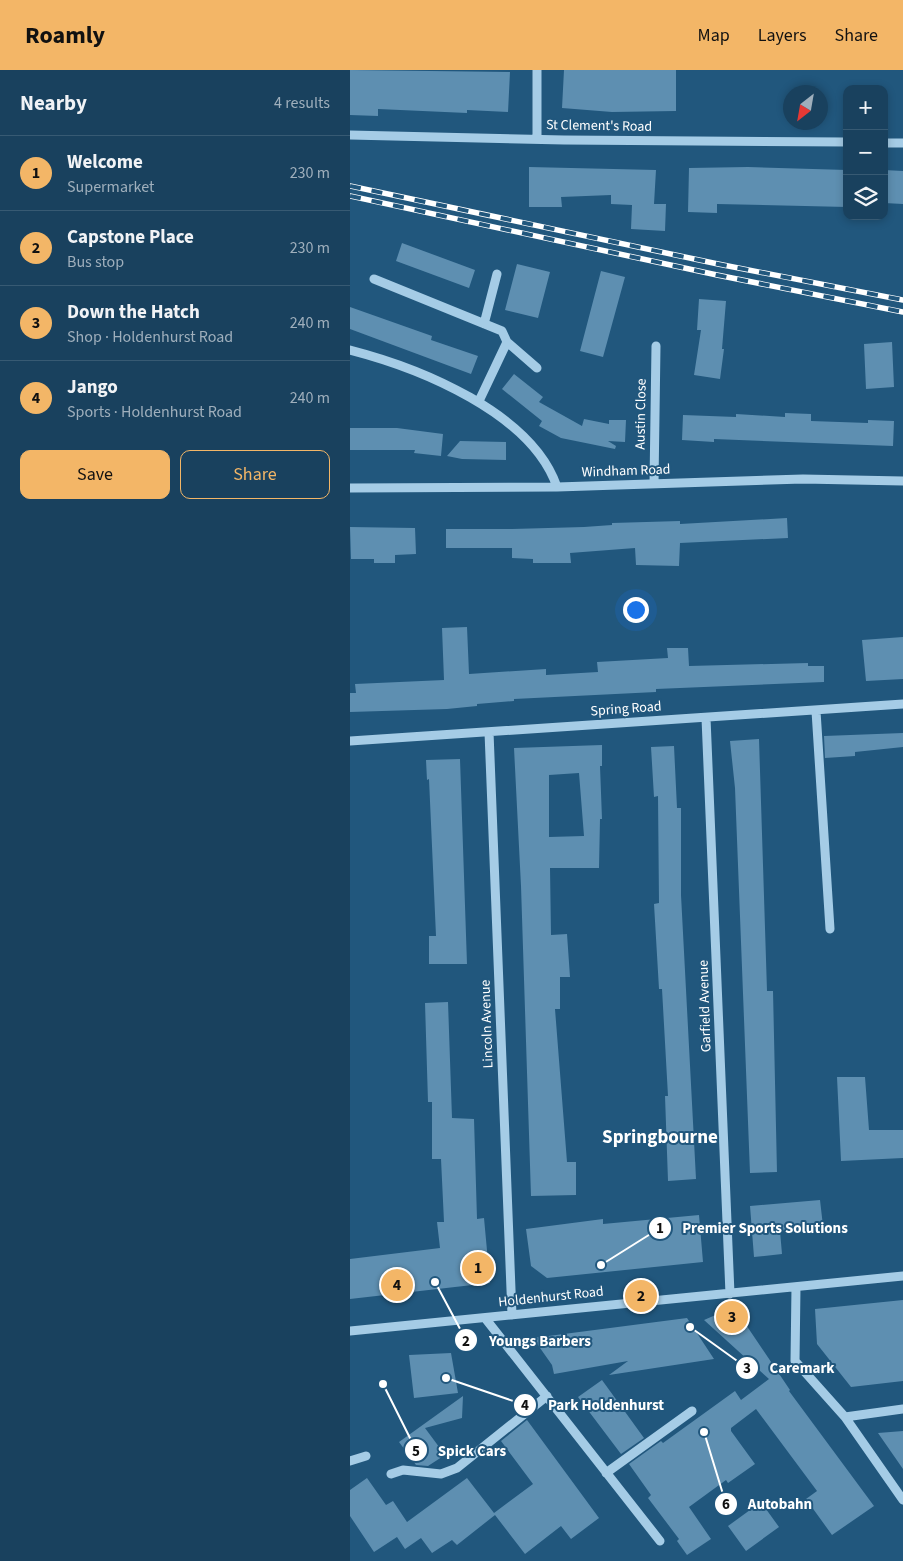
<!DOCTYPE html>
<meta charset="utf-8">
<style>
body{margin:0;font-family:"Source Sans 3",sans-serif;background:#264c67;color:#f1f3f6}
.controls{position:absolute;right:15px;top:15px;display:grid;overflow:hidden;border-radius:10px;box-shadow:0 2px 8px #0003}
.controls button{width:45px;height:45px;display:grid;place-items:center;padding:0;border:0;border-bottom:1px solid #375a73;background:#19415e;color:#f1f3f6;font:25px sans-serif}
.compass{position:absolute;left:433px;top:15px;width:45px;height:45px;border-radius:50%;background:#19415e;box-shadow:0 2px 8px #0003;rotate:211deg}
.you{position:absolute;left:285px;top:539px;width:18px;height:18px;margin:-12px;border:4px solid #fff;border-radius:50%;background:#1a73e8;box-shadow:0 0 0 8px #1a73e833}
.badge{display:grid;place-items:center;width:32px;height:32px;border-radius:50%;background:#f3b667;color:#111;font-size:16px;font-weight:700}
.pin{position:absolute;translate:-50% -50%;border:2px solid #fff;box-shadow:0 1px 5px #0006}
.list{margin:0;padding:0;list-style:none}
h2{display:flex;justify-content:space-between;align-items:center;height:65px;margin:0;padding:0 20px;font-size:21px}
h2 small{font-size:16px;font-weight:400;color:#9fafbc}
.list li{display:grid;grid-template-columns:32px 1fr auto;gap:15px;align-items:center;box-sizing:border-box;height:75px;padding:0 20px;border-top:1px solid #375a73}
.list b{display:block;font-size:19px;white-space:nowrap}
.list p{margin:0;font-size:16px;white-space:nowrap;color:#9fafbc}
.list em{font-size:16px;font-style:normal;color:#9fafbc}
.actions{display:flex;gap:10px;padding:15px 20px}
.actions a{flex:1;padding:11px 0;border:1px solid #f3b667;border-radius:10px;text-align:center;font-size:18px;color:#f3b667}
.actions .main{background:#f3b667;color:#111}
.icon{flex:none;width:28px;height:28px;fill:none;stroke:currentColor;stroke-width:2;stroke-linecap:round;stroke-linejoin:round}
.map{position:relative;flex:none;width:553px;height:1491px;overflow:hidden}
header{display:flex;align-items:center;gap:30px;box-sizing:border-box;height:70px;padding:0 25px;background:#f3b667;color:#111}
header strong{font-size:24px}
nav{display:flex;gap:28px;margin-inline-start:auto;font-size:18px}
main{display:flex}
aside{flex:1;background:#19415e}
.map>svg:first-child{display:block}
.building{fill:#5e8fb1;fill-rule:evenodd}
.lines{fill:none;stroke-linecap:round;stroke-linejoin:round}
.minor{stroke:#a5cce6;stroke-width:9}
.rail-casing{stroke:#fff;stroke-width:5.5}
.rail{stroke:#21577d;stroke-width:4;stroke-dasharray:11;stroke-linecap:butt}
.labels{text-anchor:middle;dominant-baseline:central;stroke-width:4;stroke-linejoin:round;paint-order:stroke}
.street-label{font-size:14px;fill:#fff;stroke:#21577d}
.district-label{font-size:19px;font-weight:bold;fill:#fff;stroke:#21577d}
.leader{fill:none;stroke:#fff;stroke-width:2}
.callout-dot{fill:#fff;stroke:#21577d;stroke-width:2}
.mark-label{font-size:15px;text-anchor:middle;font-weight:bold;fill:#111}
.callout-label{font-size:15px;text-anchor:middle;font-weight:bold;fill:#fff;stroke:#21577d;stroke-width:4;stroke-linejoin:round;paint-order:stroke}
</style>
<header>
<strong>Roamly</strong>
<nav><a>Map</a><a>Layers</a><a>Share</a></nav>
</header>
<main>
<aside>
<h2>Nearby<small>4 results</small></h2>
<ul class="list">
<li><span class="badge">1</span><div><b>Welcome</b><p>Supermarket</p></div><em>230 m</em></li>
<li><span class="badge">2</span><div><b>Capstone Place</b><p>Bus stop</p></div><em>230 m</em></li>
<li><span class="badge">3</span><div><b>Down the Hatch</b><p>Shop · Holdenhurst Road</p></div><em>240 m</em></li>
<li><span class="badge">4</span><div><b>Jango</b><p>Sports · Holdenhurst Road</p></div><em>240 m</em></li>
</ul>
<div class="actions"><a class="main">Save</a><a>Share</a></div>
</aside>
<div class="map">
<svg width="553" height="1491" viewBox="0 0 553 1491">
<rect width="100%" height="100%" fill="#21577d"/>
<!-- building -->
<path class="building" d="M0 0 160 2 158 42 117 40V43L28 39V46L0 45Z
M214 0H326V41L262 42 212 38Z
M179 97 306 100 304 134H316L315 161 281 159 282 135 261 134V125L211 127 212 137H179Z
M398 97 497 100V137L367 134V143L338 142 339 98Z
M534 100 553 101V134L534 133Z
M52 173 125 200 119 218 46 191Z
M167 194 200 202 188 248 155 240Z
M251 201 275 207 253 287 230 281Z
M349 229 376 231 372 279H374L370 309 344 305 351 260H347Z
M0 237 82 266 81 270 128 286 121 304 0 259Z
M542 272 544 317 516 319 514 274Z
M164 304 193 327 189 332 232 356 234 349 259 354V350H276L275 372 258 371 266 376 265 379 211 368 189 356 192 351 152 319Z
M435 343 461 344V351L518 353V350L544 351 543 376 364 369V372L332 370 333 345 386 347V344L435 347Z
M0 358H47L93 364 91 386 64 383 65 380H0Z
M110 371 156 372V390L112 389 97 386Z
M437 448 438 468 330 473 329 496 286 495 285 478 220 483 221 493H183V489L162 488V478H96V459H162L234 457 262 455V453L330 451V454Z
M0 457 65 458 66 484 45 485V493H24V489H1Z
M117 557 119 604 196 599V605L248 602 247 592 318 588 317 578H338L339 596 458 593V596H474V612L306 619V622L164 629V631L127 634V636L97 639 0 642V623H6L5 614 94 610 92 558Z
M553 567V609L516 611 512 570Z
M553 663V677L505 682V686L475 688 474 666Z
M409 669 417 921H423L427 1102 400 1103 385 718 380 671Z
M252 675V696H250L252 749H250L249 798H200L201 865 217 864 220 907H210V939H205L217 1092H226V1125L181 1126 171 816 164 678ZM229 703 234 766 199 767V705Z
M324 676 327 738H331V825L346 1109 318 1111 315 1026H318L312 919H309L304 834 309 833 308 726 304 727 301 677Z
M110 689 117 894H79V866H86L79 709 77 710 76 690Z
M98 932 102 1048 124 1049 127 1149 134 1148 140 1213 0 1229V1189L90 1178 87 1152H94L91 1089H82V1032H78L75 933Z
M487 1007H515L519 1060H553V1088L491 1091Z
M470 1130 473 1156 430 1161 432 1184 404 1187 400 1136Z
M349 1145 353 1192 197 1208 181 1196 176 1159 253 1149V1154Z
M553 1230V1311L501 1317 467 1274 465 1239Z
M384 1237 440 1320 439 1321 524 1436 482 1465 456 1429 467 1421 406 1339 381 1358V1361L405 1394 378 1413 376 1410 339 1437 361 1469 337 1485 327 1471 329 1469 298 1428 301 1425 279 1394 311 1371 313 1373 385 1321 391 1330 419 1309 354 1250Z
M337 1248 364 1289 259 1305 278 1291 204 1304 202 1295 183 1268Z
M101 1283 108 1323 64 1328 59 1285Z
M252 1310 294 1368 271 1384 228 1327Z
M113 1326 112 1348 75 1358 95 1385 78 1396 66 1395 49 1372Z
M177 1350 249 1448 221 1469 211 1456 175 1484 145 1445 107 1475 102 1470 82 1483 71 1468 55 1479 47 1467 24 1482 0 1446V1420L17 1408 36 1435 43 1431 57 1452 117 1408 144 1443 183 1414 151 1371Z
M553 1361V1399L528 1363Z
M411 1432 429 1457 396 1481 378 1456Z"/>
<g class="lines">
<!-- minor -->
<path class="minor" d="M0 65 214 70 497 72
M187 69V0
M534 73H553
M24 209 152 261 157 272 129 331
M134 254 147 204
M157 272 187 298
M0 280C70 298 182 343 207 417
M304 413 306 276
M0 418 207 417 453 409 553 411
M466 641 480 859
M356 648 380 1224
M139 662 162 1245
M0 671 553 634
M446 1217 445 1291 495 1347 553 1430
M135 1248 310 1471
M0 1261 553 1206
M495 1347 553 1339
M0 1391 16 1386
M256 1403 342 1341
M41 1404 53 1400 91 1404 107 1398 197 1326"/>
<!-- rail casing -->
<g class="rail-casing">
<path id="rail" d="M0 116 368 194 553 230
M0 126 367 205 553 242"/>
</g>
<!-- rail -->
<use href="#rail" class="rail"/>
</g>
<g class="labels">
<!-- street labels -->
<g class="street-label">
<text transform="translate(249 56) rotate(1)">St Clement's Road</text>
<text transform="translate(291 344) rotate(-89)">Austin Close</text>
<text transform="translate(276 401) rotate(-2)">Windham Road</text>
<text transform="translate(276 639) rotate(-4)">Spring Road</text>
<text transform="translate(355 936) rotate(-92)">Garfield Avenue</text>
<text transform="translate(137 954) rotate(-92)">Lincoln Avenue</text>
<text transform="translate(201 1227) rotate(-6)">Holdenhurst Road</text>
</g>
<!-- district labels -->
<g class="district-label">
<text x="310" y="1067">Springbourne</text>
</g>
</g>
<!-- callouts -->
<path class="leader" d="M251 1195L310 1158M85 1212L116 1270M340 1257L397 1298M96 1308L175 1335M33 1314L66 1380M354 1362L376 1434"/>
<g class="callout-dot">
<circle cx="251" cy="1195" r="5"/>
<circle cx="85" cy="1212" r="5"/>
<circle cx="340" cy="1257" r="5"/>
<circle cx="96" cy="1308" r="5"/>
<circle cx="33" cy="1314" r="5"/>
<circle cx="354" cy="1362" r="5"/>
<circle cx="310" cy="1158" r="12"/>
<circle cx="116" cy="1270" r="12"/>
<circle cx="397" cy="1298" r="12"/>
<circle cx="175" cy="1335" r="12"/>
<circle cx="66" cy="1380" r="12"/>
<circle cx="376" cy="1434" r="12"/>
</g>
<g class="mark-label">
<text x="310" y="1163">1</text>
<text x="116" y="1276">2</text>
<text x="397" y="1303">3</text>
<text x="175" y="1340">4</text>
<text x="66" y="1386">5</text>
<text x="376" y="1439">6</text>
</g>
<g class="callout-label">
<text x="415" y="1163">Premier Sports Solutions</text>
<text x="190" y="1276">Youngs Barbers</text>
<text x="452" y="1303">Caremark</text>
<text x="256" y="1340">Park Holdenhurst</text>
<text x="122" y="1386">Spick Cars</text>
<text x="430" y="1439">Autobahn</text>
</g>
</svg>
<div class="controls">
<button>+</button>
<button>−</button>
<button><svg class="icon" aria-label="layers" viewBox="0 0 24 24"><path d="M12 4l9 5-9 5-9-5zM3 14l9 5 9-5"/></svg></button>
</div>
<svg class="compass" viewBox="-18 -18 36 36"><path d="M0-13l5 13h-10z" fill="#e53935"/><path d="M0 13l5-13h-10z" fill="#9fafbc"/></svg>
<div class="you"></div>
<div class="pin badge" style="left:128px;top:1198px">1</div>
<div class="pin badge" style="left:291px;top:1226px">2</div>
<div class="pin badge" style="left:382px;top:1247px">3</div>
<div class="pin badge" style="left:47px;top:1215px">4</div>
</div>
</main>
